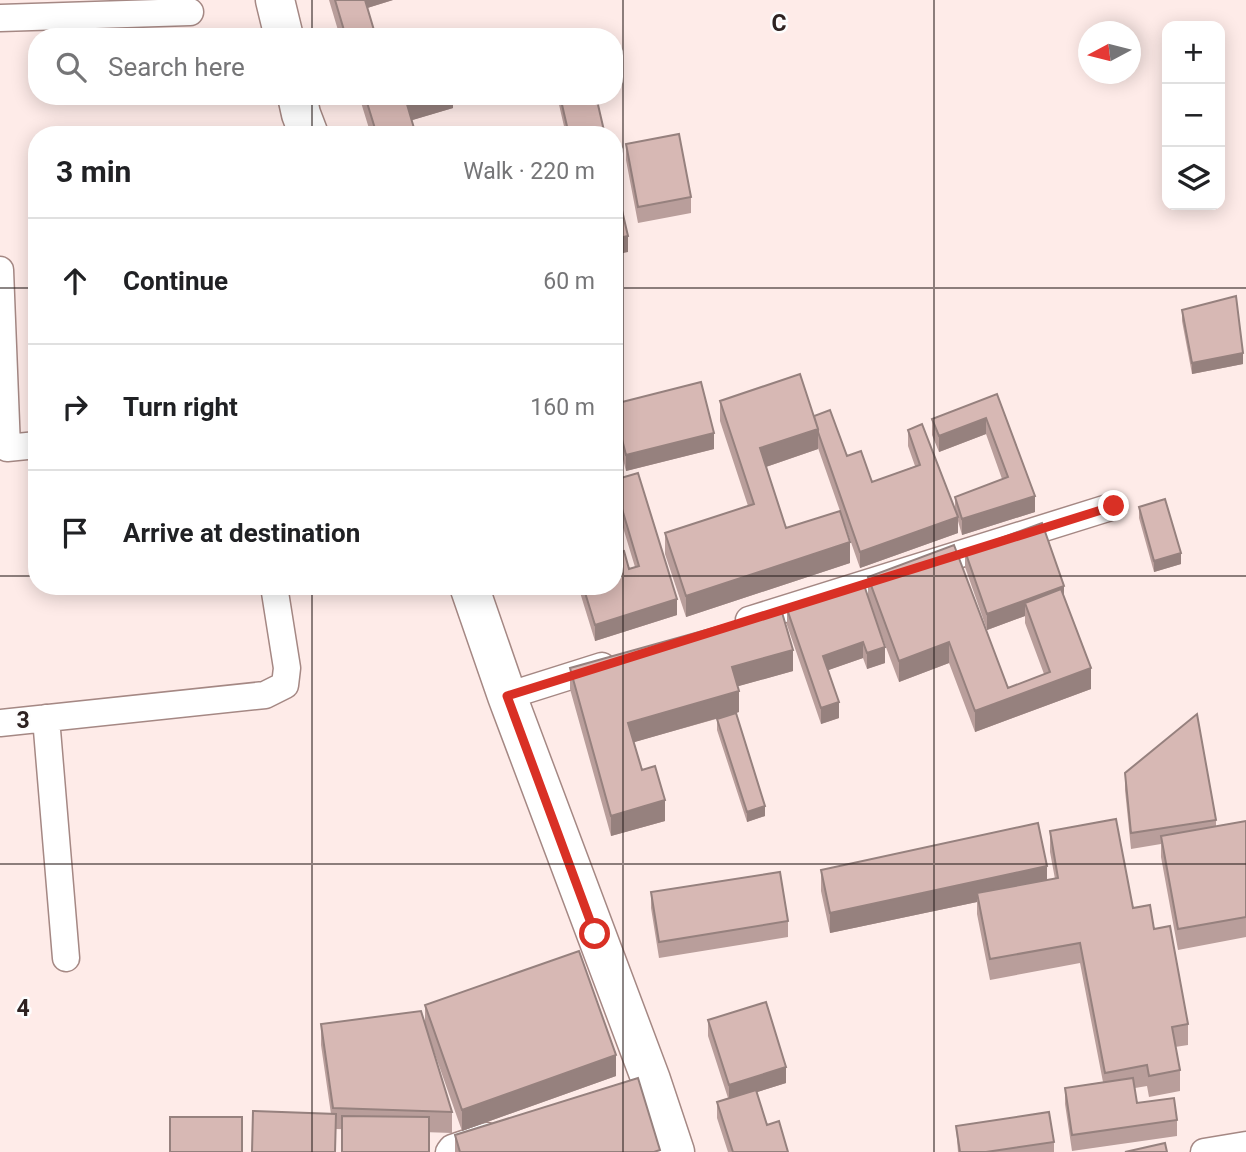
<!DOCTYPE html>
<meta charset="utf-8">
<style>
body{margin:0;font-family:Roboto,sans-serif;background:#f2f2f2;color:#202124}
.controls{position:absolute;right:21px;top:21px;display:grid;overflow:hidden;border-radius:14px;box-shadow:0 4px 18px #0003}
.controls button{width:63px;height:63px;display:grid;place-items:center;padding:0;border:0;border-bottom:2px solid #e0e0e0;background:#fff;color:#202124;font:35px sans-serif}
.compass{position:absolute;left:1078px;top:21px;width:63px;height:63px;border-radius:50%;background:#fff;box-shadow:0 4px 18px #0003;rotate:263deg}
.stop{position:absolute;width:21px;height:21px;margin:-16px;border:5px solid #d93025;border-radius:50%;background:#fff}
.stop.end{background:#d93025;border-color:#fff;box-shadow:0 2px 7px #0008}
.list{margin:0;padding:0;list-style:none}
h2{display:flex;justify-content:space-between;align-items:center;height:91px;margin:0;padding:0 28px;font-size:30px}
h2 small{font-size:23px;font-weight:400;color:#757577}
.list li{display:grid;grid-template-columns:46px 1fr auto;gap:21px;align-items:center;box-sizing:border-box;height:126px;padding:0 28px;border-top:2px solid #e0e0e0}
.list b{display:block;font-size:26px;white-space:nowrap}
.list em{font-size:23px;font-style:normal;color:#757577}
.icon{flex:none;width:38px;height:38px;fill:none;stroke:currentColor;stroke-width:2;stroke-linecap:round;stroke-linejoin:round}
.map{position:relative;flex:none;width:1246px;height:1152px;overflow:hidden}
.search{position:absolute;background:#fff;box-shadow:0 4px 18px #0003;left:28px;top:28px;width:595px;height:77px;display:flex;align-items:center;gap:18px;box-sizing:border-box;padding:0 24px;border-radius:28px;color:#757577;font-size:26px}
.panel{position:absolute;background:#fff;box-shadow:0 4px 18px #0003;left:28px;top:126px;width:595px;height:469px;border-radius:28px}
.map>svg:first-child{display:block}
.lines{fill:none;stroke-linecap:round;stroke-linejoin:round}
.street-casing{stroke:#a58884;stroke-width:29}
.secondary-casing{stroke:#a58884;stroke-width:41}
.street{stroke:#fff;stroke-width:26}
.secondary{stroke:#fff;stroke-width:38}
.wall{fill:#b99e9b}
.shaded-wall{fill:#96817e}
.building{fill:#d7b8b4;stroke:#96817e;stroke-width:2}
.route{stroke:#d93025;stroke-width:9}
.grid{fill:none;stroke:#2e2221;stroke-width:2;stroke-opacity:0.55}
.grid-label{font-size:23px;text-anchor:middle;font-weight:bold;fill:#2e2221;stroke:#fdfdfd;stroke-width:5;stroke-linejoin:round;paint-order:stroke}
</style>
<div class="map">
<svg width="1246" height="1152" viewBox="0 0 1246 1152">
<rect width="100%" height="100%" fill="#feebe8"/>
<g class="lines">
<!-- street casing -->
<g class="street-casing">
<path id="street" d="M0 18 190 12
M0 270 7 448 37 445
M749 620 1114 506
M507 696 602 666
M46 718 66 958
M0 723 265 695 285 685 287 668 274 586
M449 1152 452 1148 487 1136
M1204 1152 1246 1145"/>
</g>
<!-- secondary casing -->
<g class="secondary-casing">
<path id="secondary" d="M275 0 284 37
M297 96 301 114 309 135
M469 586 507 696 651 1080 675 1152"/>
</g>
<!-- street -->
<use href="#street" class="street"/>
<!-- secondary -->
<use href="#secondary" class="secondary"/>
</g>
<!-- wall -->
<path class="wall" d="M329 0H393L367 8 376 37H340Z
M359 96H453V108L412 120 416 135H371Z
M557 96H596L605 135H566Z
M626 144 691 197V213L638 223 626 160Z
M1182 310 1243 364 1192 374 1182 321Z
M997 394 1035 512 962 535 958 521V533L860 568 818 448V449L766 467 786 528 850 563 686 617 665 554V533L748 506 720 421V401L814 416 847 456 872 482 915 466 908 446V430L955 509V497L1002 479 986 434 939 452 932 435V419Z
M614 404 714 449 626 471 614 424Z
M614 480 677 615 595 641 578 586H614L629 569 635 567 614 498Z
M1139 507 1181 564 1154 572 1139 518Z
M965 551 1064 598 1091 689 975 732 949 663 899 682 869 602 885 663 867 669 863 658 828 670 839 718 821 724 787 625V609L868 598V577L1008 688 1044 674 1025 623V616L987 630 965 567Z
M570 668 793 671 738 686 739 712 736 713 765 816 747 822 717 730V719L734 714 634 742 642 770 665 821 611 836 570 689Z
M1125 773 1216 820V826L1246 821V937L1178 950 1161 857V844L1131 849 1125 790Z
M1050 831 1133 908 1154 929 1188 1024V1045L1175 1047 1180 1070V1091L1149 1097 1147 1086 1135 1088 1137 1103 1177 1120V1136L1072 1151 1065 1104V1088L1103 1082 1080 963 990 980 977 914V902L830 933 821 891V870L1047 880 1055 879 1050 852Z
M651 892 788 921V937L659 958 651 908Z
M425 1005 616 1076 462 1131 425 1026Z
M708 1020 786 1083 757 1092 767 1125 788 1152H728L717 1118V1102L728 1098 708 1036Z
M321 1024 452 1112V1133L336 1129 331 1114 321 1045Z
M956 1126 1054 1142V1152H958Z
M455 1135 660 1152H455Z"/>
<!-- shaded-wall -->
<path class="shaded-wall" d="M361 0H393L361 10Z
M422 96H453V108L406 122V101Z
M628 236V252L614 255V239Z
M1243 353V364L1192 374V363Z
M986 418V434L939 452V436Z
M818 429V449L760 469V448Z
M714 433V449L626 471V455Z
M1035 496V512L962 535V519Z
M958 517V533L860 568V552Z
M850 542V563L686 617V596Z
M1181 553V564L1154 572V561Z
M1064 586V602L1025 603V616L987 630V614Z
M677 599V615L595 641V625Z
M863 642V658L823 672V656Z
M949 642V663L899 682V661Z
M885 647V663L867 669V653Z
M793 650V671L732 688V667Z
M1091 668V689L975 732V711Z
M739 691V712L628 744V723Z
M839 702V718L821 724V708Z
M665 800V821L611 836V816Z
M765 806V816L747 822V812Z
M1047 866V887L977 893V902L830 933V913Z
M616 1055V1076L462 1131V1110Z
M786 1067V1083L729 1101V1085Z"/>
<!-- building -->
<path class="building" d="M335 0H365L376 37H346Z
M365 96H422L406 101 416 135H377Z
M560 96H596L605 135H569Z
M679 134 691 197 638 207 626 144Z
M614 176 628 236 614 239Z
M1236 296 1243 353 1192 363 1182 310Z
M800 374 818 429 760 448 786 528 840 511 850 542 686 596 665 533 754 504 720 401Z
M701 382 714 433 626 455 614 408V404Z
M997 394 1035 496 962 519 955 497 1008 477 986 418 939 436 932 419Z
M830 410 847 456 861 451 872 482 920 465 908 430 922 424 958 517 860 552 818 432V429L814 416Z
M638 473 677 599 595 625 583 586H614V554L624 551 629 569 639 566 614 482V480Z
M1165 499 1181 553 1154 561 1139 507Z
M1042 523 1064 586 987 614 965 551Z
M954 545 1008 688 1050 672 1025 603 1061 589 1091 668 975 711 949 642 899 661 868 577Z
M863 582 885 647 867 653 863 642 823 656 839 702 821 708 787 609Z
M781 609 793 650 732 667 739 691 628 723 642 770 655 766 665 800 611 816 570 668Z
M736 713 765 806 747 812 717 719Z
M1197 714 1216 820 1131 833 1125 773Z
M1116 819 1133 908 1150 905 1154 929 1170 926 1188 1024 1172 1027 1180 1070 1149 1076 1147 1065 1105 1073 1080 943 990 959 977 893 1058 878 1050 831Z
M1246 821V917L1178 929 1161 836Z
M1038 823 1047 866 830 913 821 870Z
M780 872 788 921 659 942 651 892Z
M579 951 616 1055 462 1110 425 1005Z
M766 1002 786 1067 729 1085 708 1020Z
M421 1011 452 1112 333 1108 321 1024Z
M638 1078 660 1150 654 1152H460L455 1135Z
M1133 1078 1137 1103 1174 1098 1177 1120 1072 1135 1065 1088Z
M756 1090 767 1125 779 1121 788 1152H733L717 1102Z
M253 1111 336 1114 335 1152H252Z
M1049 1112 1054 1142 986 1152H960L956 1126Z
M342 1116 429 1117V1152H342Z
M170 1117H242V1152H170Z
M1165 1143 1167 1152H1125Z"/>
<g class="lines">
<!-- route -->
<path class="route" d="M595 934 507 696 1114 506"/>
</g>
<!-- grid -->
<path class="grid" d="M312 0V37M623 0V1152M934 0V1152M312 96V135M0 288H37M614 288H1246M0 576H37M614 576H1246M312 586V1152M0 864H1246"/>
<g class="grid-label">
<text x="779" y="31">C</text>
<text x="23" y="728">3</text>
<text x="23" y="1016">4</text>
</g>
</svg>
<div class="controls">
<button>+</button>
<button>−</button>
<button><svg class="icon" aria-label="layers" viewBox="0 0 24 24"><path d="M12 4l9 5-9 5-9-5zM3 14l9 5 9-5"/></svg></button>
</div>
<svg class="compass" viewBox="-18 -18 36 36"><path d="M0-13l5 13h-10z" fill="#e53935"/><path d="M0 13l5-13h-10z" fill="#757577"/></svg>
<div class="stop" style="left:595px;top:934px"></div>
<div class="stop end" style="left:1114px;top:506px"></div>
<div class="search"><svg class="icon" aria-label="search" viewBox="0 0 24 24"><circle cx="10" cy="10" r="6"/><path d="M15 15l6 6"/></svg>Search here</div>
<section class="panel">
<h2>3 min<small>Walk · 220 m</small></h2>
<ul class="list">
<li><svg class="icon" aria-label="ahead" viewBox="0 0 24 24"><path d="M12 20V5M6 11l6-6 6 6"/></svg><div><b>Continue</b></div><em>60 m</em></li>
<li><svg class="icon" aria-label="right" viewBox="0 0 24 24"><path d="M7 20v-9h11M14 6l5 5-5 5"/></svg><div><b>Turn right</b></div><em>160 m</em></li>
<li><svg class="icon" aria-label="arrive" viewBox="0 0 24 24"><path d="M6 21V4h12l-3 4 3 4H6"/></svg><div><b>Arrive at destination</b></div></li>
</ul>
</section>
</div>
